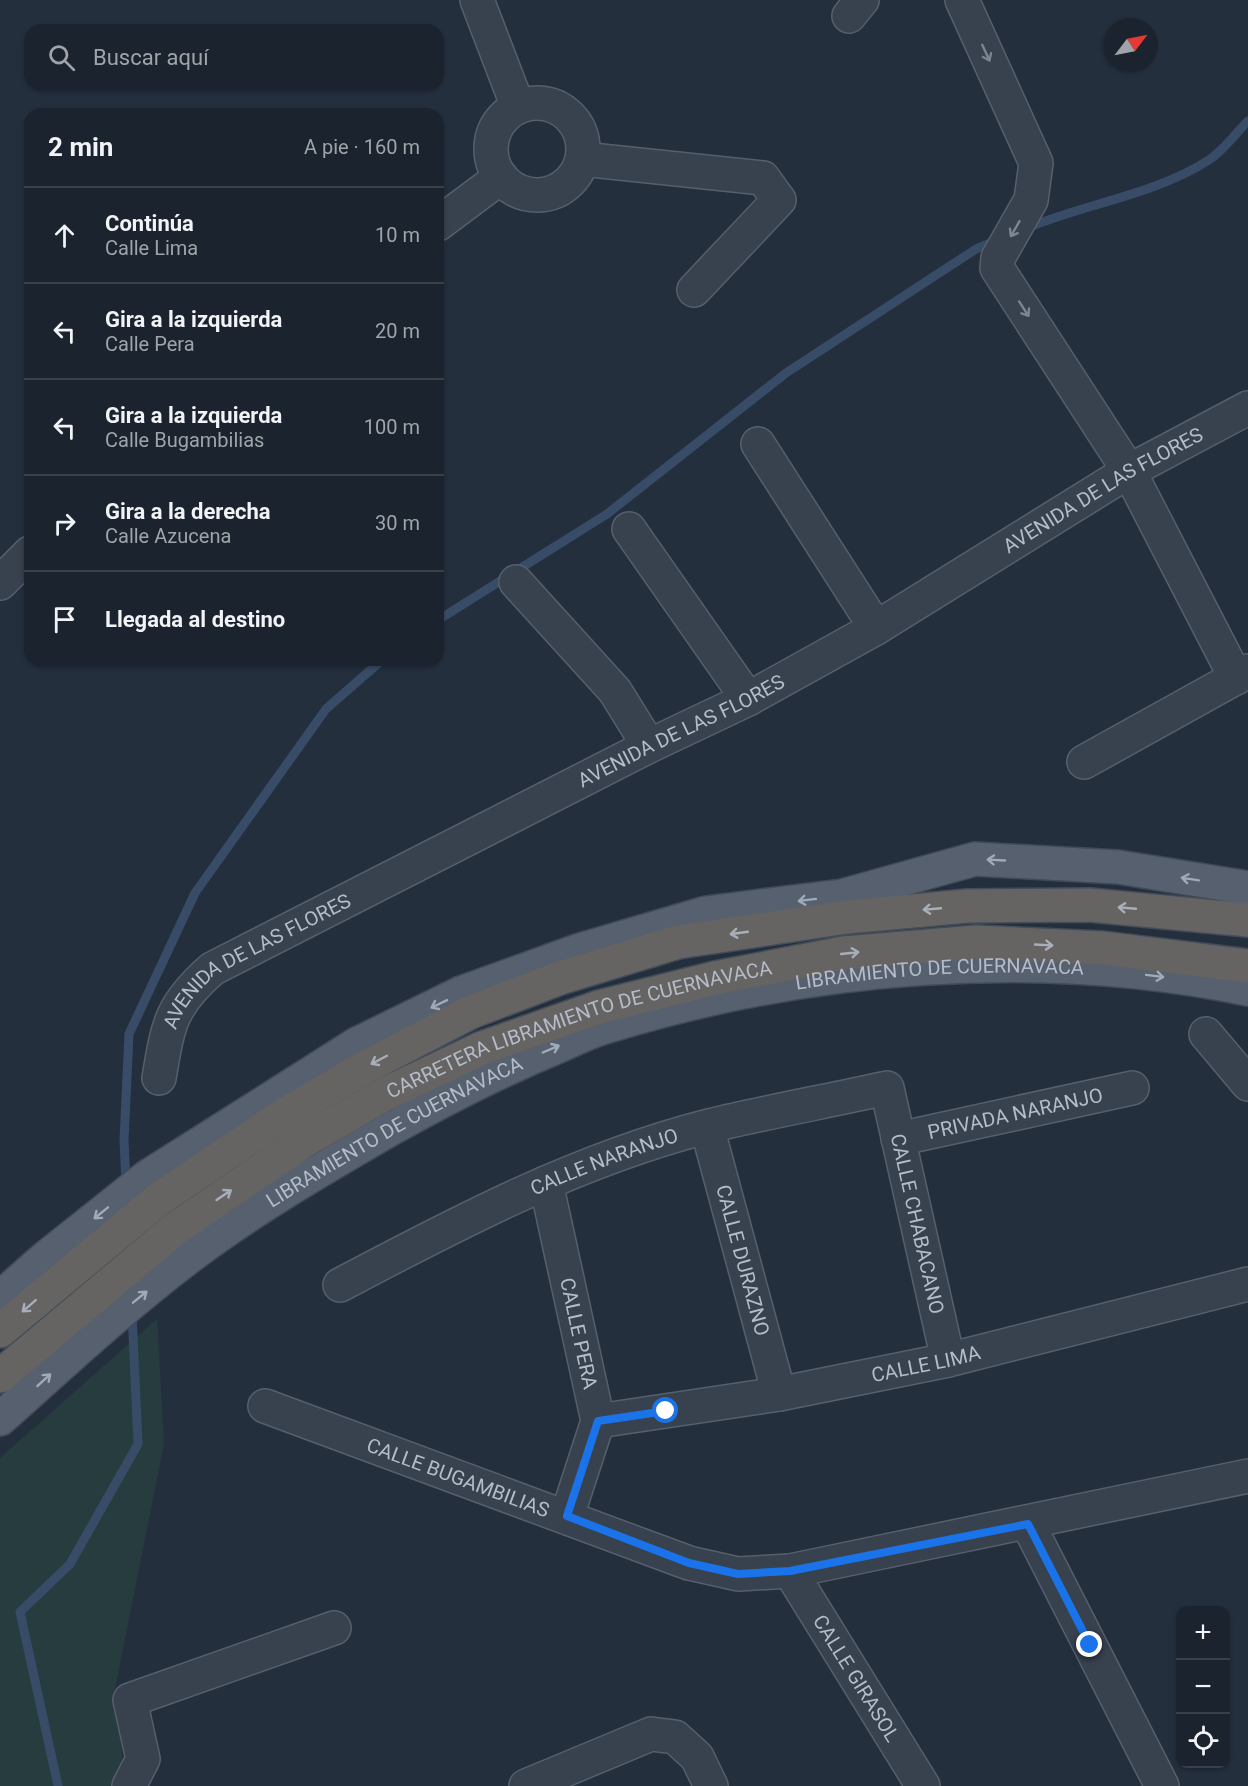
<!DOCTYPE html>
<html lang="es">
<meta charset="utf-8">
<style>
body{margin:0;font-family:Roboto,sans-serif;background:#242b36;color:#f1f3f6}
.controls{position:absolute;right:18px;bottom:18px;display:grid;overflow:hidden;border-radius:12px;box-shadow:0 2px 4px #0004}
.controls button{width:54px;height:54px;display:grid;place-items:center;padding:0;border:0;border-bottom:2px solid #39404a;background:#1b232e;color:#f1f3f6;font:30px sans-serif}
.compass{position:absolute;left:1104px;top:18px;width:54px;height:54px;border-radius:50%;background:#1b232e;box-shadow:0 2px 4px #0004;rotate:58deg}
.stop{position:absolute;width:18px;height:18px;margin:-14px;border:4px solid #1a73e8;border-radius:50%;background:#fff}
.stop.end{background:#1a73e8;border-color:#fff;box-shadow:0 2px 6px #0008}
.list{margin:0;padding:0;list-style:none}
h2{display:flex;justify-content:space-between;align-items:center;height:78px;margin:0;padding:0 24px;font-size:26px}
h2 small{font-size:20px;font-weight:400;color:#a0a4aa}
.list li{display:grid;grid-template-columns:39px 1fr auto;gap:18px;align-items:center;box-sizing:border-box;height:96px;padding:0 24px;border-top:2px solid #39404a}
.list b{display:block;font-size:22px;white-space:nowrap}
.list p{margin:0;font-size:20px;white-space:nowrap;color:#a0a4aa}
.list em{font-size:20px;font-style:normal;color:#a0a4aa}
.icon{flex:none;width:33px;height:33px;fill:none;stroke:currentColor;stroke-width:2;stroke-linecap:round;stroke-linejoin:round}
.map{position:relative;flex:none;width:1248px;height:1786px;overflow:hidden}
.search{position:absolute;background:#1b232e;box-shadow:0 2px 4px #0004;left:24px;top:24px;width:420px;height:66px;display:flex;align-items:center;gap:15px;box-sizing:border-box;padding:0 21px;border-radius:18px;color:#a0a4aa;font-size:22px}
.panel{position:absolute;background:#1b232e;box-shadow:0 2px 4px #0004;left:24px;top:108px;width:420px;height:558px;border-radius:18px}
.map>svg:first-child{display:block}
.green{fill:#263c3f}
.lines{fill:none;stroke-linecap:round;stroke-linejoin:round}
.stream{stroke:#394c67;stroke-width:9}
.minor-casing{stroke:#565f6c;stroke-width:36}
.primary-casing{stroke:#414a57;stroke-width:36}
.trunk-casing{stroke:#434c59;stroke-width:36}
.minor{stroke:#38414e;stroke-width:33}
.primary{stroke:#56606e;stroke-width:33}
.trunk{stroke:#656462;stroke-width:33}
.oneway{stroke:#7c8592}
.oneway2{stroke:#a1aab7}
.oneway3{stroke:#a8afba}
.route{stroke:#1a73e8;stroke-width:8}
.labels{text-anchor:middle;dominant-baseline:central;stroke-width:5;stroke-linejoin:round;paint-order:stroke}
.street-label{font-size:20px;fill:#b4bcc9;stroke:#1d2633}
</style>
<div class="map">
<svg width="1248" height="1786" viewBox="0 0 1248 1786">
<rect width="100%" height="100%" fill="#242f3e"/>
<!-- green -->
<path class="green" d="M157 1319 164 1444 115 1689 123 1762 113 1786H0V1458Z"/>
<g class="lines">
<!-- stream -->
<path class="stream" d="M1027 228C1087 203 1154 195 1209 160 1223 151 1236 133 1248 121
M438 620 607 514 786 373 976 249 998 240
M126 1184 124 1140 129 1034 195 893 326 709 382 660
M58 1786 20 1612 70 1564 138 1444 132 1312"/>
<!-- minor casing -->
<g class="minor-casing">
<g id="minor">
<path d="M477 0 518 107"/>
<path d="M962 0 1036 163 1031 200 998 258 997 268 1129 471 1236 678"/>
<path d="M849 16 862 0"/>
<circle cx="537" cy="149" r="46"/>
<path d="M582 159 763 178 779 200 694 290"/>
<path d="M438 224 501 177"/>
<path d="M758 444 876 628"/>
<path d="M629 529 748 699"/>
<path d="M516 582 615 691 649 746"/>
<path d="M0 583 30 553"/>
<path d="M1084 762 1248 671"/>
<path d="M1206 1034 1248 1084"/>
<path id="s1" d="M159 1078C168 1025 170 1006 212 969L649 746 748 699 876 628 1129 471 1248 408"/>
<path id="s2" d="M707 1127 779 1394"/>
<path id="s3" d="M898 1139 1132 1088"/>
<path id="s4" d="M546 1183 598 1421 567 1516"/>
<path id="s5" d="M340 1285C457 1223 579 1159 709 1126 767 1112 828 1101 887 1088L948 1360"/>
<path id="s6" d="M265 1406 689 1563 738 1574 790 1571 1248 1476"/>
<path id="s7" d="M598 1421 779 1394 948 1360 1248 1284"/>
<path d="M1028 1524 1162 1786"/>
<path id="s8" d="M790 1571 923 1786"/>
<path d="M129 1786 143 1759 130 1700 334 1628"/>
<path d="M526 1786 651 1734 675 1737 697 1757 711 1786"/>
</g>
</g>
<!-- primary casing -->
<g class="primary-casing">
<g id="primary">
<path d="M0 1298 44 1259 147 1177 357 1044 461 993 580 950 706 913 842 896 975 859 1118 867 1248 888"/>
<path id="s9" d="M0 1419C62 1364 123 1307 189 1257 251 1210 320 1170 387 1131 442 1100 496 1072 554 1048 571 1041 588 1032 605 1027 810 964 1037 946 1248 989"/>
</g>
</g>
<!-- trunk casing -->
<g class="trunk-casing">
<g id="trunk">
<path d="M0 1331 159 1199 287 1113 366 1067 471 1012 560 978 678 942 847 917 967 906 1090 905 1248 920"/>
<path id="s10" d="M0 1376 176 1228 304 1141 385 1094 482 1048 599 1007 715 978 844 953 976 942 1102 948 1248 966"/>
</g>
</g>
<!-- minor -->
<use href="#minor" class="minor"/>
<!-- primary -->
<use href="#primary" class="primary"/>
<!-- trunk -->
<use href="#trunk" class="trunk"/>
</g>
<!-- one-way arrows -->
<defs><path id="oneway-shaft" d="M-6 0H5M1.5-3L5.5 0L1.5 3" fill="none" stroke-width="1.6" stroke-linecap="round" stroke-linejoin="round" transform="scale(1.5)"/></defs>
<g class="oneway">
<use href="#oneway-shaft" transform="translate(986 53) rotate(65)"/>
<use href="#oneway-shaft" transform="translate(1015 229) rotate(120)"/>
<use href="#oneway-shaft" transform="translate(1024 309) rotate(57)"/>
</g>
<g class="oneway2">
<use href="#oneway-shaft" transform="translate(996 860) rotate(-177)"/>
<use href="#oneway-shaft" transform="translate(1190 879) rotate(-171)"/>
<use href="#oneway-shaft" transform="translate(807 900) rotate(173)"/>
<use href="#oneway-shaft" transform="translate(1155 976) rotate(7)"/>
<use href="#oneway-shaft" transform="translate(439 1004) rotate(154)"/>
<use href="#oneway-shaft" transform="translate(551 1049) rotate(-23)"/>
<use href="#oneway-shaft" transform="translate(101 1213) rotate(141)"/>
<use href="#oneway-shaft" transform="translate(140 1297) rotate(-39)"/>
<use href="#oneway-shaft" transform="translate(44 1380) rotate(-42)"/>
</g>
<g class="oneway3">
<use href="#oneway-shaft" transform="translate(1127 908) rotate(-175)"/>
<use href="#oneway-shaft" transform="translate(932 909) rotate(175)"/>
<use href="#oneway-shaft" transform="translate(739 933) rotate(172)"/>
<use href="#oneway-shaft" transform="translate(1044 945) rotate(3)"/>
<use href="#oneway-shaft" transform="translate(850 953) rotate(-6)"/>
<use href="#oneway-shaft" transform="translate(379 1060) rotate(152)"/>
<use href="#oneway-shaft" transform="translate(224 1195) rotate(-34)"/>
<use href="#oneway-shaft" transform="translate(29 1306) rotate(139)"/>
</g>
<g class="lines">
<!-- route -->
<path class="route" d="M666 1411 598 1421 567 1516 689 1563 738 1574 790 1571 1028 1524 1090 1645"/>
</g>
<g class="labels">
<!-- street labels -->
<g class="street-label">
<text stroke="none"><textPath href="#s1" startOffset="1137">AVENIDA DE LAS FLORES</textPath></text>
<text stroke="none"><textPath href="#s1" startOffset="651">AVENIDA DE LAS FLORES</textPath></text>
<text stroke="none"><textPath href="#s1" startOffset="165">AVENIDA DE LAS FLORES</textPath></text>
<text stroke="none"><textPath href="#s9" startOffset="1066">LIBRAMIENTO DE CUERNAVACA</textPath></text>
<text stroke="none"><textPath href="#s10" startOffset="684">CARRETERA LIBRAMIENTO DE CUERNAVACA</textPath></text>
<text stroke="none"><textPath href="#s3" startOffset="120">PRIVADA NARANJO</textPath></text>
<text stroke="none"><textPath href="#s9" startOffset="490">LIBRAMIENTO DE CUERNAVACA</textPath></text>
<text stroke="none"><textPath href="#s5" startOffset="292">CALLE NARANJO</textPath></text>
<text stroke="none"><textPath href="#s5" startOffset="724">CALLE CHABACANO</textPath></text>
<text stroke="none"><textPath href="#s2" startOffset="138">CALLE DURAZNO</textPath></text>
<text stroke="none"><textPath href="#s4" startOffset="154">CALLE PERA</textPath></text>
<text stroke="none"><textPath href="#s7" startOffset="333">CALLE LIMA</textPath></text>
<text stroke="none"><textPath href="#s6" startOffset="206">CALLE BUGAMBILIAS</textPath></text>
<text stroke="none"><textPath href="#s8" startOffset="126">CALLE GIRASOL</textPath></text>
</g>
</g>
</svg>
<div class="controls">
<button>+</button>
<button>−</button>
<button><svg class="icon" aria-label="locate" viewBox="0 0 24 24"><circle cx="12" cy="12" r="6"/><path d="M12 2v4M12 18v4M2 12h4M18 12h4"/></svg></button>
</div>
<svg class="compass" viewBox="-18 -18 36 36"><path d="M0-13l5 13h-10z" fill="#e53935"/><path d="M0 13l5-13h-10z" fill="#a0a4aa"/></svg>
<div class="stop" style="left:666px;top:1411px"></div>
<div class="stop end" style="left:1090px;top:1645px"></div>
<div class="search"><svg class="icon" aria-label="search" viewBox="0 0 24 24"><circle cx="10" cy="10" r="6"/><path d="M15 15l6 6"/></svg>Buscar aquí</div>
<section class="panel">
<h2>2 min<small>A pie · 160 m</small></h2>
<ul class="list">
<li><svg class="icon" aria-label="ahead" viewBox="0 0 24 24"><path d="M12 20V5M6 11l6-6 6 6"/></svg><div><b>Continúa</b><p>Calle Lima</p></div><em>10 m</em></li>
<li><svg class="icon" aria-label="left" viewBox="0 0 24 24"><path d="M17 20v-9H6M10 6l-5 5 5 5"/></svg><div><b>Gira a la izquierda</b><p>Calle Pera</p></div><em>20 m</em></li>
<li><svg class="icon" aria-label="left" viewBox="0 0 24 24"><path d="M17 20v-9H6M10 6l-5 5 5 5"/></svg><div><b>Gira a la izquierda</b><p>Calle Bugambilias</p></div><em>100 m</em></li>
<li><svg class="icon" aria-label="right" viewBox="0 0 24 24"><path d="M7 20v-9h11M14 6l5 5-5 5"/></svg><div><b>Gira a la derecha</b><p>Calle Azucena</p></div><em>30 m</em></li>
<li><svg class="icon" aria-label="arrive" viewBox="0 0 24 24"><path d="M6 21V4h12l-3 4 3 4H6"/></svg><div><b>Llegada al destino</b></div></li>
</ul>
</section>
</div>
